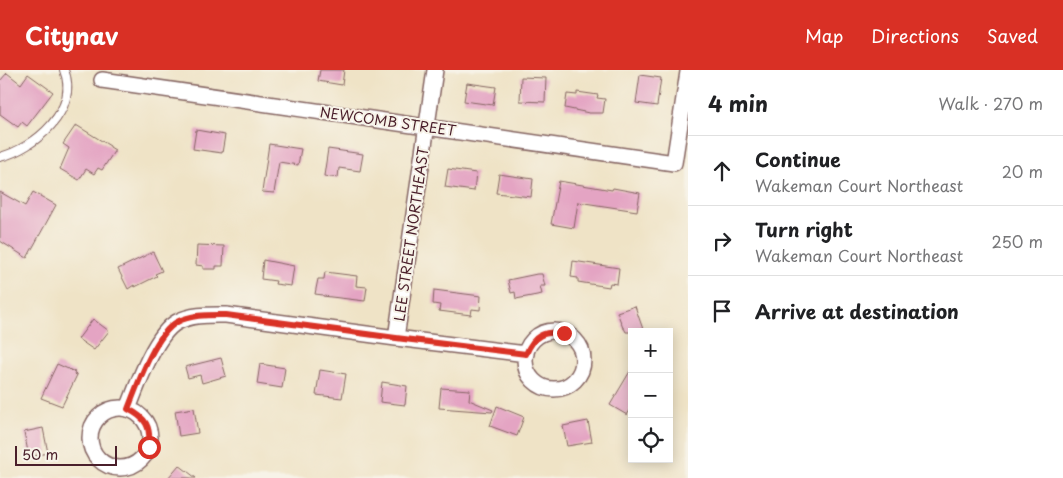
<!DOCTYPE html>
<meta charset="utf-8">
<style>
body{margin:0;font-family:"Playpen Sans",sans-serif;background:#f6f6f6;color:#202124}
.controls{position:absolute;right:15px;bottom:15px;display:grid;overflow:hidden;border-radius:0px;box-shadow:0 2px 12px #0003}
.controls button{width:45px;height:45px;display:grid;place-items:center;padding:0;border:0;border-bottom:1px solid #e0e0e0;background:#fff;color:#202124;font:25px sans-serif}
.scale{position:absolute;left:15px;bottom:12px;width:102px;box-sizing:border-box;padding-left:5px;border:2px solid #4a1f2b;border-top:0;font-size:14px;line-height:18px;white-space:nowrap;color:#4a1f2b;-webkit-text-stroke:4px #f7f3e8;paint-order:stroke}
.stop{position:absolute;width:15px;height:15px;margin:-11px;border:4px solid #d93025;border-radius:50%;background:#fff}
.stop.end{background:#d93025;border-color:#fff;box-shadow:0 1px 5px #0008}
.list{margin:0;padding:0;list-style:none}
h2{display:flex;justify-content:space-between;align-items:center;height:65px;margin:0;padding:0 20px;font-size:21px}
h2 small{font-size:16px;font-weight:400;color:#757577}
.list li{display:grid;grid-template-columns:32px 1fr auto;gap:15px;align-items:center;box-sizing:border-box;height:70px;padding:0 20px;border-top:1px solid #e0e0e0}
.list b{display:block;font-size:19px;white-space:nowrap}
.list p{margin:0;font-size:16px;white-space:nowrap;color:#757577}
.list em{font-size:16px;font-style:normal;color:#757577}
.icon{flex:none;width:28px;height:28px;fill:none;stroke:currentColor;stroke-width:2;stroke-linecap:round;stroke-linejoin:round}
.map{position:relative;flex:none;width:688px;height:408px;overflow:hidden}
header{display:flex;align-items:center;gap:30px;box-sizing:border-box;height:70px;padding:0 25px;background:#d93025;color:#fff}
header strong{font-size:24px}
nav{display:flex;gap:28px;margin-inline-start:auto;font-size:18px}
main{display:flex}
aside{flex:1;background:#fff}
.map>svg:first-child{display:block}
.building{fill:#e4a4c3}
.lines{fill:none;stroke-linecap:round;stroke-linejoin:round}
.lane-casing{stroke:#846461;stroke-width:10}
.street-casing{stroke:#846461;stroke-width:18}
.lane{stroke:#fff;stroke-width:8}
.street{stroke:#fff;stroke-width:15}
.route{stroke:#d93025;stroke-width:6}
.labels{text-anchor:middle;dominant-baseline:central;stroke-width:4;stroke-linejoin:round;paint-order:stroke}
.street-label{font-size:14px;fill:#4a1f2b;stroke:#f7f3e8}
</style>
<header>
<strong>Citynav</strong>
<nav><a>Map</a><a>Directions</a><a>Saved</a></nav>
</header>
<main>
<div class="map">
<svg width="688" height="408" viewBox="0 0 688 408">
<rect width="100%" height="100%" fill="#f7f3e8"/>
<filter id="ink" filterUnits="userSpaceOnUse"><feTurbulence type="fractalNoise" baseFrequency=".02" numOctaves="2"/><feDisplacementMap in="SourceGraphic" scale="10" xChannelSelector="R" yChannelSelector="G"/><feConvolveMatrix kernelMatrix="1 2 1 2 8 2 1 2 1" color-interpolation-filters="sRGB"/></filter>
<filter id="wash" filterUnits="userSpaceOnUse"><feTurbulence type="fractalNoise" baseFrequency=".0096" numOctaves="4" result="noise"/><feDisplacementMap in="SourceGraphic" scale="20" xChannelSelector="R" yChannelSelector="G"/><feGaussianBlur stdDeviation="1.12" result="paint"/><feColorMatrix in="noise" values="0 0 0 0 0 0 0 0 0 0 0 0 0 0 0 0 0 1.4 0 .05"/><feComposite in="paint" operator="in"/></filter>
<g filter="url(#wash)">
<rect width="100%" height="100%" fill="#efe3c6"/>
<g id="blocks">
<!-- building -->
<path class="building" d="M320 0H344L342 15 318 11Z
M7 3 21 14 28 4 53 22 27 56 22 52 18 57 0 44V11Z
M640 5 661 8 657 36 636 33Z
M521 7 546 8 545 32 520 31Z
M467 13 496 17 493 35 464 31Z
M577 22 598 25 597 28 605 29 603 43H589L565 38 567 24 577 25Z
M76 55 110 76V77L115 80 102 100 98 98 94 104 86 99 79 110 60 99 69 78 63 74Z
M196 60 225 65 222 83 193 79Z
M269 74 301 79 298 95 279 92 274 123 262 122Z
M328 79 363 84 360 101 339 98 338 108 324 106Z
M448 99 476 103 474 121 445 117Z
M499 104 533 109 531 127 496 123Z
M559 111 612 120 613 118 640 123 637 141 578 132 574 158 551 154Z
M0 122 25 136 33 122 56 135 27 188 0 171Z
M197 175 224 176 223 196H216V199H203V196L196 195Z
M153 182 162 201 155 204 157 206 135 217 134 215 128 219 118 199Z
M263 190 294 196 291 216 275 214 276 211 261 209Z
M573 191 619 198 617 214 610 213 609 217 578 212V208L571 207Z
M325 202 357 206 356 216 367 217 365 231 323 226V225L315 224 318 209H324Z
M537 204H542L545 216H540L542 224 516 229 515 222 511 223 508 210Z
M434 220 481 226 480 240 472 239 471 245 439 241 440 235 433 234Z
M635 236 639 248 644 262H626L624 258H623L617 242Z
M93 249 109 261 94 280 78 269Z
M221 288 226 306 202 313 200 305 188 308 185 297Z
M57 294 75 302 74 304 77 305 62 336 41 328Z
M260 294 285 298 282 318 257 314Z
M632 298V337L627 345 610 335Z
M320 300 346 304 342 328 316 325Z
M382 312 407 316 405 335 380 332Z
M441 318 470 320 469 330 493 340 492 342 439 338Z
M497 336 524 347 517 366 490 356Z
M194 338 198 363 179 366 175 341Z
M588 351 592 372 567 376 563 356Z
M43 358 48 383 29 387 24 362Z
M179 395 196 408H168Z"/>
</g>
</g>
<g filter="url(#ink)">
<use href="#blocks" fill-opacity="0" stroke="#846461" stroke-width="1"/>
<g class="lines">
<!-- lane casing -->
<g class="lane-casing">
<path id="lane" d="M0 87C35 78 80 40 64 0"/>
</g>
<!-- street casing -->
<g class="street-casing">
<path id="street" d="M102 10 674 93 688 2
M525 290a29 29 0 1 1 58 0a29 29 0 1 1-58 0Z
M396 268 435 0
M90 368a30 30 0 1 1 60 0a30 30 0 1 1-60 0Z
M128 339C137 316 155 264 177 252 192 244 210 245 226 245L396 268 526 284"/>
</g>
<!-- lane -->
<use href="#lane" class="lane"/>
<!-- street -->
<use href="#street" class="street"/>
</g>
</g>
<g class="lines" filter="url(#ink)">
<!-- route -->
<path class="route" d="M149 377C151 356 146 348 128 339 137 316 155 264 177 252 192 244 210 245 226 245L396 268 526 284C534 265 543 261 564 263"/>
</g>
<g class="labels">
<!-- street labels -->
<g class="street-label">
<text transform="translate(388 51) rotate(8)">NEWCOMB STREET</text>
<text transform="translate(411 164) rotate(-82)">LEE STREET NORTHEAST</text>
</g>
</g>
</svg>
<div class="controls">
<button>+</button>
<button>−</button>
<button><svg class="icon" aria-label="locate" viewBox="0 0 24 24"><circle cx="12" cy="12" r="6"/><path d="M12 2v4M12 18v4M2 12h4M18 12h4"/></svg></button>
</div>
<div class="scale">50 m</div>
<div class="stop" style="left:149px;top:377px"></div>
<div class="stop end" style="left:564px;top:263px"></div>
</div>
<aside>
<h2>4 min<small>Walk · 270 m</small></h2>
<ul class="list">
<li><svg class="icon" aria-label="ahead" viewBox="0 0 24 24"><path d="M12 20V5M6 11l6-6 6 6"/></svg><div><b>Continue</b><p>Wakeman Court Northeast</p></div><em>20 m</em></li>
<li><svg class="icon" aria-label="right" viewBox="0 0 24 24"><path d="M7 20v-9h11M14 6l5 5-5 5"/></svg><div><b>Turn right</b><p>Wakeman Court Northeast</p></div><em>250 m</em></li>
<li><svg class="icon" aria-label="arrive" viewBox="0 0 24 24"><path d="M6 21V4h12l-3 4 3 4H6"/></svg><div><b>Arrive at destination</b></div></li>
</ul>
</aside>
</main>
